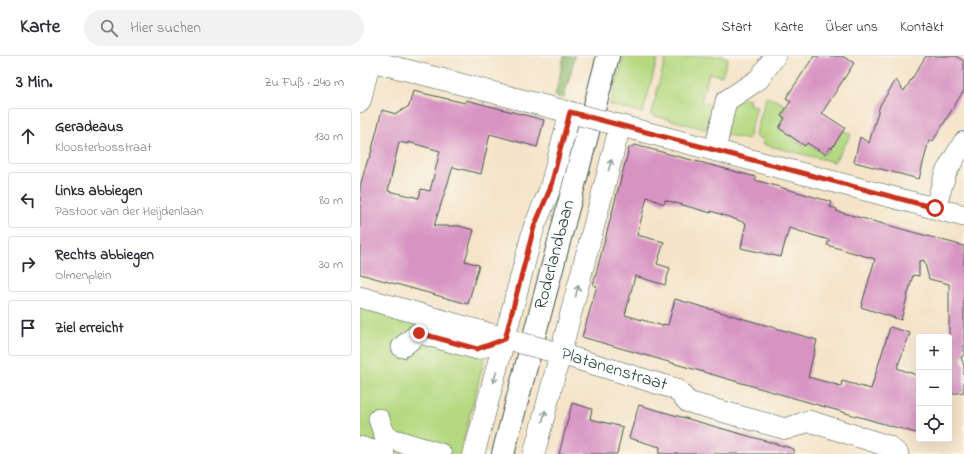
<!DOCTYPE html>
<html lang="de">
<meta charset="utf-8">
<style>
body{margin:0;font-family:"Indie Flower",sans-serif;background:#f2f2f3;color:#2b2b33}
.controls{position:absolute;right:12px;bottom:12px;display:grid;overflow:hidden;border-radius:4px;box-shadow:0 4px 16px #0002}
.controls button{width:36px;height:36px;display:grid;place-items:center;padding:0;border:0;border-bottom:1px solid #e1e1e2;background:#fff;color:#2b2b33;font:20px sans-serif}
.stop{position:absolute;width:12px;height:12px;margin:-9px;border:3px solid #c8321e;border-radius:50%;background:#fff}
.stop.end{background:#c8321e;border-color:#fff;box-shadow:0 1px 4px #0008}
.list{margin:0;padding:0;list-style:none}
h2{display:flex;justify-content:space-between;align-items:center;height:52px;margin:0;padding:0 16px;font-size:17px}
h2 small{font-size:13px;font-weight:400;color:#7c7c81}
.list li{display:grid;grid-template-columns:26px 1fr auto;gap:12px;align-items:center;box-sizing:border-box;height:56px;margin:0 8px 8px;padding:0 8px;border:1px solid #e1e1e2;border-radius:4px}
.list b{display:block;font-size:15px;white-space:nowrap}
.list p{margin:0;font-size:13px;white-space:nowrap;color:#7c7c81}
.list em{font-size:13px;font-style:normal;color:#7c7c81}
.icon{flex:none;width:22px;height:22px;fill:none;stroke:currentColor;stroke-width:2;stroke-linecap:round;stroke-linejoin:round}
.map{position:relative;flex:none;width:604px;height:398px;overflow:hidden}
header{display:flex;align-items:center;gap:24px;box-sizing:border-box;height:56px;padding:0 20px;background:#fff;border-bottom:1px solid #e1e1e2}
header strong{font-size:19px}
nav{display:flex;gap:22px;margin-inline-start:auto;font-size:14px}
.search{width:280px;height:36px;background:#f2f2f3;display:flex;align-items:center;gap:10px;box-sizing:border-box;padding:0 14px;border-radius:22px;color:#7c7c81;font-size:15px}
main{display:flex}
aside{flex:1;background:#fff}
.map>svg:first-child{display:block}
.green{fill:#b5d981;stroke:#6a8b5a}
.forest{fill:#90b96f;stroke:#587b52}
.building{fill:#d793c2;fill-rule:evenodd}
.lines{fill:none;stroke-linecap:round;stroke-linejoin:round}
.street-casing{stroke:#3f564a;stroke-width:22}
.primary-casing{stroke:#3f564a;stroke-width:24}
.street{stroke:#fff;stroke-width:21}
.primary{stroke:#fff;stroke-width:22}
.street-bridge-casing{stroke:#3f564a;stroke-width:22;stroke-linecap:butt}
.street-bridge{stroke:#fff;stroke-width:21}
.oneway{stroke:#8f9e9a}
.route{stroke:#c8321e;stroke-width:5}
.labels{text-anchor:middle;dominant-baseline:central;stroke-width:3;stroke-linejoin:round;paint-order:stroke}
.street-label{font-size:18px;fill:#1f3d34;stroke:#fbf7ec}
</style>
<header>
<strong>Karte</strong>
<div class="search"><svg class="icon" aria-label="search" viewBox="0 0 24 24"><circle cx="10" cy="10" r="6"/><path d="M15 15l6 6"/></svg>Hier suchen</div>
<nav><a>Start</a><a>Karte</a><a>Über uns</a><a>Kontakt</a></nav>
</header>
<main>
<aside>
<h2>3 Min.<small>Zu Fuß · 240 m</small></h2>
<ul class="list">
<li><svg class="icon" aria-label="ahead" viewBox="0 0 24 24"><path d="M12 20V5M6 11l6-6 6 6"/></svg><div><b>Geradeaus</b><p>Kloosterbosstraat</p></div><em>130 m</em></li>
<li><svg class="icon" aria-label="left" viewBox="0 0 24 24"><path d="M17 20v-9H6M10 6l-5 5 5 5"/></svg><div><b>Links abbiegen</b><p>Pastoor van der Heijdenlaan</p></div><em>80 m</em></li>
<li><svg class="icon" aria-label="right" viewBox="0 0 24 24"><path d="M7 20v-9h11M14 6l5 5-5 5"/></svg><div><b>Rechts abbiegen</b><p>Olmenplein</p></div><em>30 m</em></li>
<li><svg class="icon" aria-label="arrive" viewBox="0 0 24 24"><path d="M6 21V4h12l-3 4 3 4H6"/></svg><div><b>Ziel erreicht</b></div></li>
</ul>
</aside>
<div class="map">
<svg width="604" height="398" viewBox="0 0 604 398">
<rect width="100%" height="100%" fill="#fbf7ec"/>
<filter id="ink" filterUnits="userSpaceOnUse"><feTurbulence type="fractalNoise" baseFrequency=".025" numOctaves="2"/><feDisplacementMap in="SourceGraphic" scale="8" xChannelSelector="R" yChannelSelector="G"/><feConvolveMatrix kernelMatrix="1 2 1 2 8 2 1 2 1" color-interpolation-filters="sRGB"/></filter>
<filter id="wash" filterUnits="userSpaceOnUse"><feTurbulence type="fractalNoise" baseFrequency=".012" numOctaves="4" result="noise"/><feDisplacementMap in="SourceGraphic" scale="16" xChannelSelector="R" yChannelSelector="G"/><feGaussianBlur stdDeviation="0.9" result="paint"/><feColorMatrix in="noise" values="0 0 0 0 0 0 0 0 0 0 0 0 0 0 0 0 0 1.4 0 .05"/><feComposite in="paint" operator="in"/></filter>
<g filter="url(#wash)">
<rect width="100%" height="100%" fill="#f4e3c8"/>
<!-- green -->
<path class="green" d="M263 0H298L283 57 250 49Z
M306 0H363L368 2 362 20 349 17 341 46 359 51 353 75 291 59Z
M406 41 418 45 427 50 421 60 425 62 419 72 445 90 447 87 465 98 483 74 491 79 474 106 402 88 404 83 395 81Z
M384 42 390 43 389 48 397 50 388 84 364 78 371 49Z
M0 249 121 283 125 301 100 398H40L0 386Z"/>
<!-- forest -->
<path class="forest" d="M204 0H215L204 42 195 40Z"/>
<g id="blocks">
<!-- building -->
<path class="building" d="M454 0H482L494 7 462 57 485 72 472 92 470 91 465 98 447 87 445 90 419 72 425 62 421 60 431 45 426 42Z
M566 0H596L604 5V34L573 85 569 84 559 123 494 106 500 81 509 87 520 49 536 24 544 35Z
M53 35 105 47 106 44 184 64 177 91 130 78 121 118 93 111 74 170H99L114 174 105 205 119 209 108 248 0 218V130L8 103 10 101 22 54 36 58 49 50ZM39 86 48 88V86L80 95 70 135 61 133 59 142 28 135Z
M275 89 396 121 395 124 472 146 470 151 477 153 476 155 604 190V299L601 301 604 310V336L589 338V228L569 223 564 204 559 205V220L553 219 541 264 501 251 515 203 467 189 469 184 429 172 421 201 381 192 386 167 351 155V157L305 144 304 148 287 141 277 179 304 186 297 208 310 212 305 229 275 220 265 259 303 270V268L308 269 315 243 457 284 448 321 481 330 482 325 511 333 530 271 550 277 537 312 559 320V378L222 281 237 230 233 229 269 92Z
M212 347 232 353 230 363 263 371 257 398H199Z
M279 349 434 393V398H299L300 391 269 382Z"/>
</g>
</g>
<g filter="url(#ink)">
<use href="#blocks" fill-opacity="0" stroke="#3f564a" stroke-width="1"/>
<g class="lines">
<!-- street casing -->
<g class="street-casing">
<g id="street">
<path d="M0 2 220 59"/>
<path d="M0 46 10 5"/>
<path d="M243 65 604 160"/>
<path d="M355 94 366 45 399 23 415 0"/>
<path d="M575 152 586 116 604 86"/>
<path d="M0 241 159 286"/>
<path d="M42 291 59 277 117 293 145 283"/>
<path id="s1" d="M184 293 316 333 328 346 426 373 449 365 528 390 538 398"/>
<path d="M19 363 25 381 81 398"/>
<path d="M0 391 24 398"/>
<path d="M114 398 174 171 190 133 210 56"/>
<path d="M174 398 260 70"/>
</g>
</g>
<!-- primary casing -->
<g class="primary-casing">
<g id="primary">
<path id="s2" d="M143 398 248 0"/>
</g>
</g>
<!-- street -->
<use href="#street" class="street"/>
<!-- primary -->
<use href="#primary" class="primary"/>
<!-- street-bridge casing -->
<g class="street-bridge-casing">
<path id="street-bridge" d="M220 59 243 65
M161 287 184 293"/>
</g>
<!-- street-bridge -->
<use href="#street-bridge" class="street-bridge"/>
</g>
<!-- one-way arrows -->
<defs><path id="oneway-shaft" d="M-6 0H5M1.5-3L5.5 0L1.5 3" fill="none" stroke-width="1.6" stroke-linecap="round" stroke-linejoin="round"/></defs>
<g class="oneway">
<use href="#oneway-shaft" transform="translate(250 109) rotate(-75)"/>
<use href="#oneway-shaft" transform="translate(217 235) rotate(-75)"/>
<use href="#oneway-shaft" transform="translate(135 321) rotate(105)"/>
<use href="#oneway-shaft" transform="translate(184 360) rotate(-75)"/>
</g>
</g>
<g class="lines" filter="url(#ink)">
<!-- route -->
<path class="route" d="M59 277 117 293 145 283 174 171 190 133 210 56 575 152"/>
</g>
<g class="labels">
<!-- street labels -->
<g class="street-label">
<text stroke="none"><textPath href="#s2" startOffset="206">Roderlandbaan</textPath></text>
<text stroke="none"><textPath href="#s1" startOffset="73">Platanenstraat</textPath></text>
</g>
</g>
</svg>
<div class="controls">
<button>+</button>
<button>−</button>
<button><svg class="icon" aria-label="locate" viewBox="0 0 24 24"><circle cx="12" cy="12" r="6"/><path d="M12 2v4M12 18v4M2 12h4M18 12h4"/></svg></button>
</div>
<div class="stop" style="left:575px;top:152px"></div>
<div class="stop end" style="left:59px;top:277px"></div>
</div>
</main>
